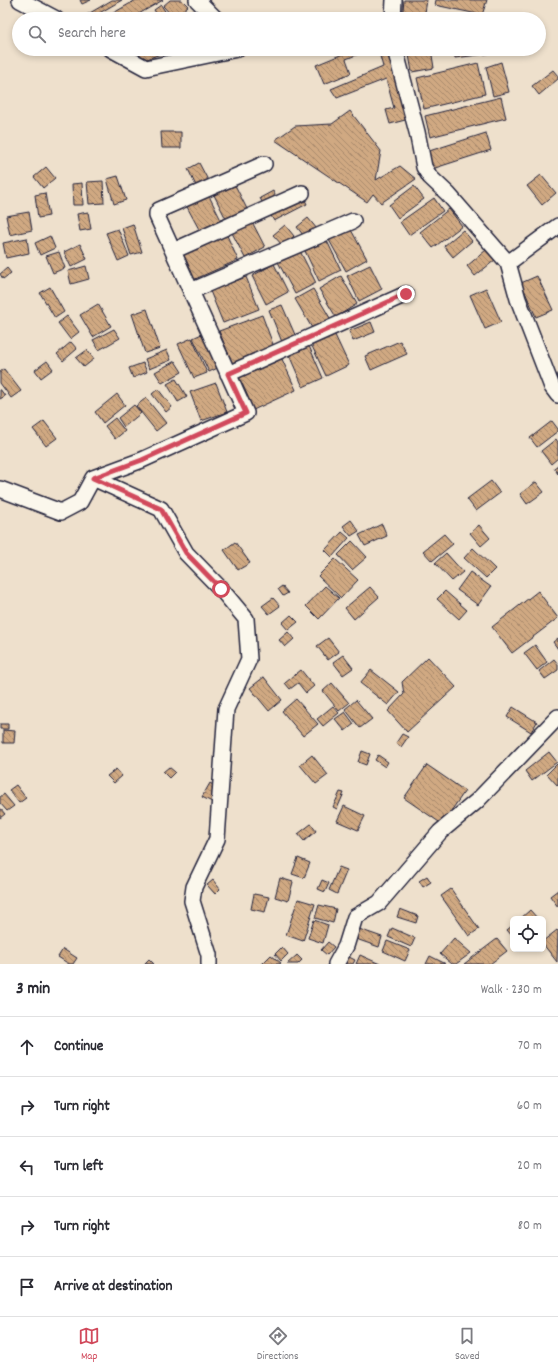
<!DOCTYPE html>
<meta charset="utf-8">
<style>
body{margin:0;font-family:Dekko,sans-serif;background:#f7f7f7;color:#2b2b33}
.controls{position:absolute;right:12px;bottom:12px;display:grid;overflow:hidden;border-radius:6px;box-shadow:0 2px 6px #0003}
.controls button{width:36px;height:36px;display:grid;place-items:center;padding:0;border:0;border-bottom:1px solid #e1e1e2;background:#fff;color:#2b2b33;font:20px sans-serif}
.stop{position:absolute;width:12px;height:12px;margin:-9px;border:3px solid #d1495b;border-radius:50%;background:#fff}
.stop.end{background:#d1495b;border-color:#fff;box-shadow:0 1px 4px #0008}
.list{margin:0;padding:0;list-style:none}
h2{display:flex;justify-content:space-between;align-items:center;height:52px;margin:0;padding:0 16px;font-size:17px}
h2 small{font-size:13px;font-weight:400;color:#7c7c81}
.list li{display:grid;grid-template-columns:26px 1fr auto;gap:12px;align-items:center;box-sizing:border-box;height:60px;padding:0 16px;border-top:1px solid #e1e1e2}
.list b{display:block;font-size:15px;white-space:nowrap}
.list em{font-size:13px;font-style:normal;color:#7c7c81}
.icon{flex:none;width:22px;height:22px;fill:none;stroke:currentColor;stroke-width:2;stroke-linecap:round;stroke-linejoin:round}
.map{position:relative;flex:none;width:558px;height:964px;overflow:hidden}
.search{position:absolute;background:#fff;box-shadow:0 2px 6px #0003;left:12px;right:12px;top:12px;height:44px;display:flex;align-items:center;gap:10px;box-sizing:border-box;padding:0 14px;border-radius:22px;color:#7c7c81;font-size:15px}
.sheet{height:352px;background:#fff}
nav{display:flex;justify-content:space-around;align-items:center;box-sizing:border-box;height:56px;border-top:1px solid #e1e1e2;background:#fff;font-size:11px;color:#7c7c81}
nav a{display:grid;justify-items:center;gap:2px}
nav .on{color:#d1495b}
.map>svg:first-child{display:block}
.building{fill:url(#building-back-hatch);stroke:#22223b}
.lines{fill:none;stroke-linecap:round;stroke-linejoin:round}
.street-casing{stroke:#22223b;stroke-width:18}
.street{stroke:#fbf7ec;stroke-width:15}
.route{stroke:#d1495b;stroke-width:5}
</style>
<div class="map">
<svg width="558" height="964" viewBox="0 0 558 964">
<defs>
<pattern id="building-back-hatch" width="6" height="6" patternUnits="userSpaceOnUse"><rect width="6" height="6" fill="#d0a982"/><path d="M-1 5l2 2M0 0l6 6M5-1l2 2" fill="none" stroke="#a8896c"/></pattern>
</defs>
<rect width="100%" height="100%" fill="#eee0cc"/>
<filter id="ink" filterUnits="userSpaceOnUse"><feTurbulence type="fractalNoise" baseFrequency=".025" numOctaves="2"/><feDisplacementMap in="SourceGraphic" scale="8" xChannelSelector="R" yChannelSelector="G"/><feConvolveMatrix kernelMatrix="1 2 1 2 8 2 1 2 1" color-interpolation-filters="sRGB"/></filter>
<g filter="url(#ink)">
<!-- building -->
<path class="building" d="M80 0H91L82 4Z
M112 0H122L89 19H84L83 17Z
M136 0H163L130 19H103Z
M170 0H182L188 6 174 18 163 6Z
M404 0H427L424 19H402Z
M436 0H487L482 15 435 5Z
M161 5 170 19H160L154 10Z
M192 10 199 19H182Z
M150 14 153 19H140Z
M127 49H142L129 54Z
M147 49H173L142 61 139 52Z
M355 49 369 50 346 59 351 73 324 84 316 65Z
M378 49H390L409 119 390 124 386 110 394 108 386 79 337 98 331 89 383 67Z
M408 49H431L434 68 412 72Z
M454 49H508V51L455 58Z
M501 62 509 92 493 96 486 67Z
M478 63 485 94 424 109 417 78Z
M553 70 558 76V79L539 95 532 86Z
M501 97 506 118 430 137 425 116Z
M350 111 381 151 376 180 400 166 416 179 381 203 373 194 367 202 275 140 295 126 332 124Z
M161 132H181V148H162Z
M486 133 491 150 432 169 426 152Z
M199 163 209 182 197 188 188 169Z
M46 167 55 178 43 188 34 177Z
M541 175 556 193 542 205 527 186Z
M118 176 126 200 114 204 107 179Z
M103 181 104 203 89 204 87 182Z
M82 183 83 205H73L72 184Z
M234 183 249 213 228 223 213 193Z
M414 186 424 199 398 218 389 205Z
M273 191 278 201 265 208 260 198Z
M45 193 49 216 38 218 35 195Z
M208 194 222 222 201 233 186 205Z
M303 196 307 204 274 221 270 214Z
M434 198 443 211 409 235 400 222Z
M449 209 462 226 433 248 420 232Z
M29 212 32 230 10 235 6 216Z
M88 212 91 229 80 231 77 214Z
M250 218 265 247 245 258 230 229Z
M308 218 317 229 306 239 297 227Z
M133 224 142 252 131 255 122 228Z
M285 225 294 236 283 246 273 235Z
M350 228 367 259 346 271 329 240Z
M118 229 129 256 118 261 106 233Z
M463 230 472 241 453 257 444 246Z
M225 231 238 260 193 280 180 251Z
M50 236 55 248 40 255 35 243Z
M27 238 29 253 6 258 3 243Z
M327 241 341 270 319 281 305 251Z
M80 244 87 259 71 267 64 252Z
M486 250 495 260 475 276 467 266Z
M300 251 316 283 295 294 278 262Z
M59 252 65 268 53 273 46 256Z
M274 264 288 292 266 304 252 276Z
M370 265 382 289 359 301 347 276Z
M86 266 89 279 71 284 68 271Z
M7 268 11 273 3 279 0 274Z
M341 276 357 304 336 317 319 289Z
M537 276 553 310 536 317 521 283Z
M246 277 259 309 223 323 210 291Z
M50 287 64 312 55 318 40 293Z
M486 288 501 322 485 329 470 295Z
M313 289 330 318 312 328 295 299Z
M98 304 111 326 93 337 80 315Z
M282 305 296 337 282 342 269 310Z
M147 309 160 348 145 353 132 314Z
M262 315 274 347 232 363 219 331Z
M67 316 79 332 70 339 58 323Z
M371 322 375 332 353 341 349 331Z
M114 329 120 338 99 350 93 340Z
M206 332 222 366 209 372 193 338Z
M334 333 349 365 326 376 311 344Z
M192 338 207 373 194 378 178 344Z
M400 341 407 354 371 370 365 356Z
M71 342 77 349 63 361 57 354Z
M309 346 323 378 303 387 289 355Z
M87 350 94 359 84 367 76 358Z
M167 350 171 360 149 369 145 359Z
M281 357 296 390 251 411 236 378Z
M47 361 53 369 41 378 35 370Z
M175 361 182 372 162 383 155 372Z
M143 363 147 372 133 378 129 368Z
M4 369 21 391 11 398 0 383V372Z
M176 379 187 397 178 402 167 384Z
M216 383 227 412 201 421 190 392Z
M0 389 5 396 0 399Z
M158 389 172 407 166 412 152 394Z
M117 394 125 405 103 423 95 412Z
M146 398 166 423 156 431 136 406Z
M134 405 141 413 124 427 118 418Z
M115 418 125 431 115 439 105 426Z
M44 421 57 438 46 446 33 429Z
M552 421 558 429V431L537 447 530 438Z
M556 439 558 442V458L551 464 541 451Z
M558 465V474L554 468Z
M491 481 500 493 476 511 467 499Z
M536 482 544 492 527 504 520 494Z
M351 520 359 531 351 536 343 526Z
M382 524 387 536 365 546 359 535Z
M479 525 490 538 481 546 470 533Z
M342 532 349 538 332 557 325 550Z
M444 534 453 544 432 561 423 551Z
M352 541 367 557 352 570 338 555Z
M235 542 250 563 238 570 224 550Z
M473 548 495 569 486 578 464 558Z
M446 553 463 572 452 581 435 563Z
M335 559 358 580 341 598 318 576Z
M470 572 491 587 478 605 457 590Z
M282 586 288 593 283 596 278 589Z
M325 586 339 598 319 619 306 606Z
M370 587 379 597 354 619 345 608Z
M445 591 467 610 459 619 437 599Z
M538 591 558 618 512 653 492 627Z
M273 598 280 606 269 614 262 606Z
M291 615 298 622 288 630 282 623Z
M288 632 294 639 285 647 279 640Z
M328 638 339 652 328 660 317 646Z
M558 638V649L553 642Z
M535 645 547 662 537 670 524 653Z
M343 655 353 668 343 675 333 662Z
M428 657 456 687 407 732 388 711 404 694 402 682Z
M554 659 558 664V670L545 679 539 671Z
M301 670 314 686 306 693 298 683 290 689 285 683Z
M371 670 399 692 388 705 360 683Z
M264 677 282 700 269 711 250 688Z
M332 683 349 703 339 711 323 691Z
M296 699 318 724 303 736 282 711Z
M356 700 372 719 360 728 345 709Z
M333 706 339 713 323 726 317 719Z
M513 707 537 722 531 732 507 717Z
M345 712 354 724 345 731 335 719Z
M0 724H8V729H0Z
M3 730 15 731 14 743H3Z
M402 734 408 737 401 747 396 743Z
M362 751 370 754 366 765 358 762Z
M549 752 557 762 532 781 525 771Z
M312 755 328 775 316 784 300 765Z
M378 755 388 762 385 767 375 760Z
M557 764 558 765V786L547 774Z
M427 765 465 791 442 824 404 798Z
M169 767 175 772 169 778 163 772Z
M116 769 122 776 114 783 107 776Z
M210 783 219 789 212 802 202 797Z
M16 785 26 798 19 803 9 790Z
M340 792 344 793 337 809 333 807Z
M4 794 14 806 7 811 0 803V797Z
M344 806 365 816 358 830 337 821Z
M0 808 5 814 0 818Z
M311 824 316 831 304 841 298 834Z
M298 858 310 863 304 878 292 874Z
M339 867 347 870 337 894 329 890Z
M427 876 431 882 423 887 419 881Z
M280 878 293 882 288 901 275 897Z
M213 880 220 889 215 894 207 885Z
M322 880 329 883 325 892 318 889Z
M451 889 479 929 469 936 441 896Z
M558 890V907L550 896Z
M254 894 269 897 265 912 251 909Z
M298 899 315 904 303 941 286 935Z
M319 905 336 909 333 923 315 918Z
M400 909 418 916 416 923 397 917Z
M530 910 538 919H520Z
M314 920 328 925 323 943 308 938Z
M513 925V937L507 930Z
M392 928 415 938 411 947 388 937Z
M359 929 382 937 379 947 356 939Z
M557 930 558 931 557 962 543 944V941Z
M454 938 471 953 456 964H452L440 954Z
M497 939 507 951 490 964H464Z
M387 941 410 950 405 961 383 951Z
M328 942 334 947 327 955 321 950Z
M282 947 288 954 281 961 275 954Z
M63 949 77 958 73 964H69L58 957Z
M271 955 281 963 280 964H262Z
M297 955 302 960 298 964H287Z
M360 955 380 964H356Z
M347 956 355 960 353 964H343Z
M430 956 446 964H426Z
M149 959 154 964H144Z"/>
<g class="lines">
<!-- street casing -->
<g class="street-casing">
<path id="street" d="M20 0 56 19
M197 0 216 19
M393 19 394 0
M111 49 146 68 237 49
M395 49 417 132 424 167 430 177 448 194 508 263
M558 226 508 263 518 299 552 387 558 395
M173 251 302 193
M191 291 353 221
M228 374 406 294
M93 478 161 509 186 553 221 589 246 619 249 659 226 709 217 839 194 887 192 901 209 955V964
M0 489 61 512 80 502 93 478 142 460 246 413 157 216V213L159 210 264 164
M336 964 346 946 355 917 379 903 440 832 477 801 558 717"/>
</g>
<!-- street -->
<use href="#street" class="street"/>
</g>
</g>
<g class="lines" filter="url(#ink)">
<!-- route -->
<path class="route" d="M221 589 186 553 161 509 93 478 142 460 246 413 228 374 406 294"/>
</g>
</svg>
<div class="controls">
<button><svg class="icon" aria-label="locate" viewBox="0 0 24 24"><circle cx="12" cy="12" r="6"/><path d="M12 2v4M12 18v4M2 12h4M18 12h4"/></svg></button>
</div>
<div class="stop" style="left:221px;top:589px"></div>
<div class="stop end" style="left:406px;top:294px"></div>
<div class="search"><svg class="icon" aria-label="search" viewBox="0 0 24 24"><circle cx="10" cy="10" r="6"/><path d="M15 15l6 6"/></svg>Search here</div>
</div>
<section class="sheet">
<h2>3 min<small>Walk · 230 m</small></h2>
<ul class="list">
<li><svg class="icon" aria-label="ahead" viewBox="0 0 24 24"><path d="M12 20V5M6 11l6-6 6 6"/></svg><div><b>Continue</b></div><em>70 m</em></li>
<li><svg class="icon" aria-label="right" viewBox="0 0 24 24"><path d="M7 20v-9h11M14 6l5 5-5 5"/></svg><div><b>Turn right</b></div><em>60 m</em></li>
<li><svg class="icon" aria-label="left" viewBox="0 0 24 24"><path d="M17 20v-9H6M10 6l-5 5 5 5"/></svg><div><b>Turn left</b></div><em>20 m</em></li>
<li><svg class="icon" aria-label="right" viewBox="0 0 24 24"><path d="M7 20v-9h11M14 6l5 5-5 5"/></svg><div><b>Turn right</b></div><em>80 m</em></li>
<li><svg class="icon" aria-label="arrive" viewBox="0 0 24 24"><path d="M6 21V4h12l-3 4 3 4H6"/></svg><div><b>Arrive at destination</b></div></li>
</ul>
</section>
<nav>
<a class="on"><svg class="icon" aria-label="map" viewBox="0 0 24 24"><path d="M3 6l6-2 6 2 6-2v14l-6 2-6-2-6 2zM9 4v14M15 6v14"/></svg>Map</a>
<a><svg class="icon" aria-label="directions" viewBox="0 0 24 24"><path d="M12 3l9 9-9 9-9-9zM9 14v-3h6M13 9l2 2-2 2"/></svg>Directions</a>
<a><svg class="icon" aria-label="saved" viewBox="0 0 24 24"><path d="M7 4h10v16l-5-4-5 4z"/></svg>Saved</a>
</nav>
